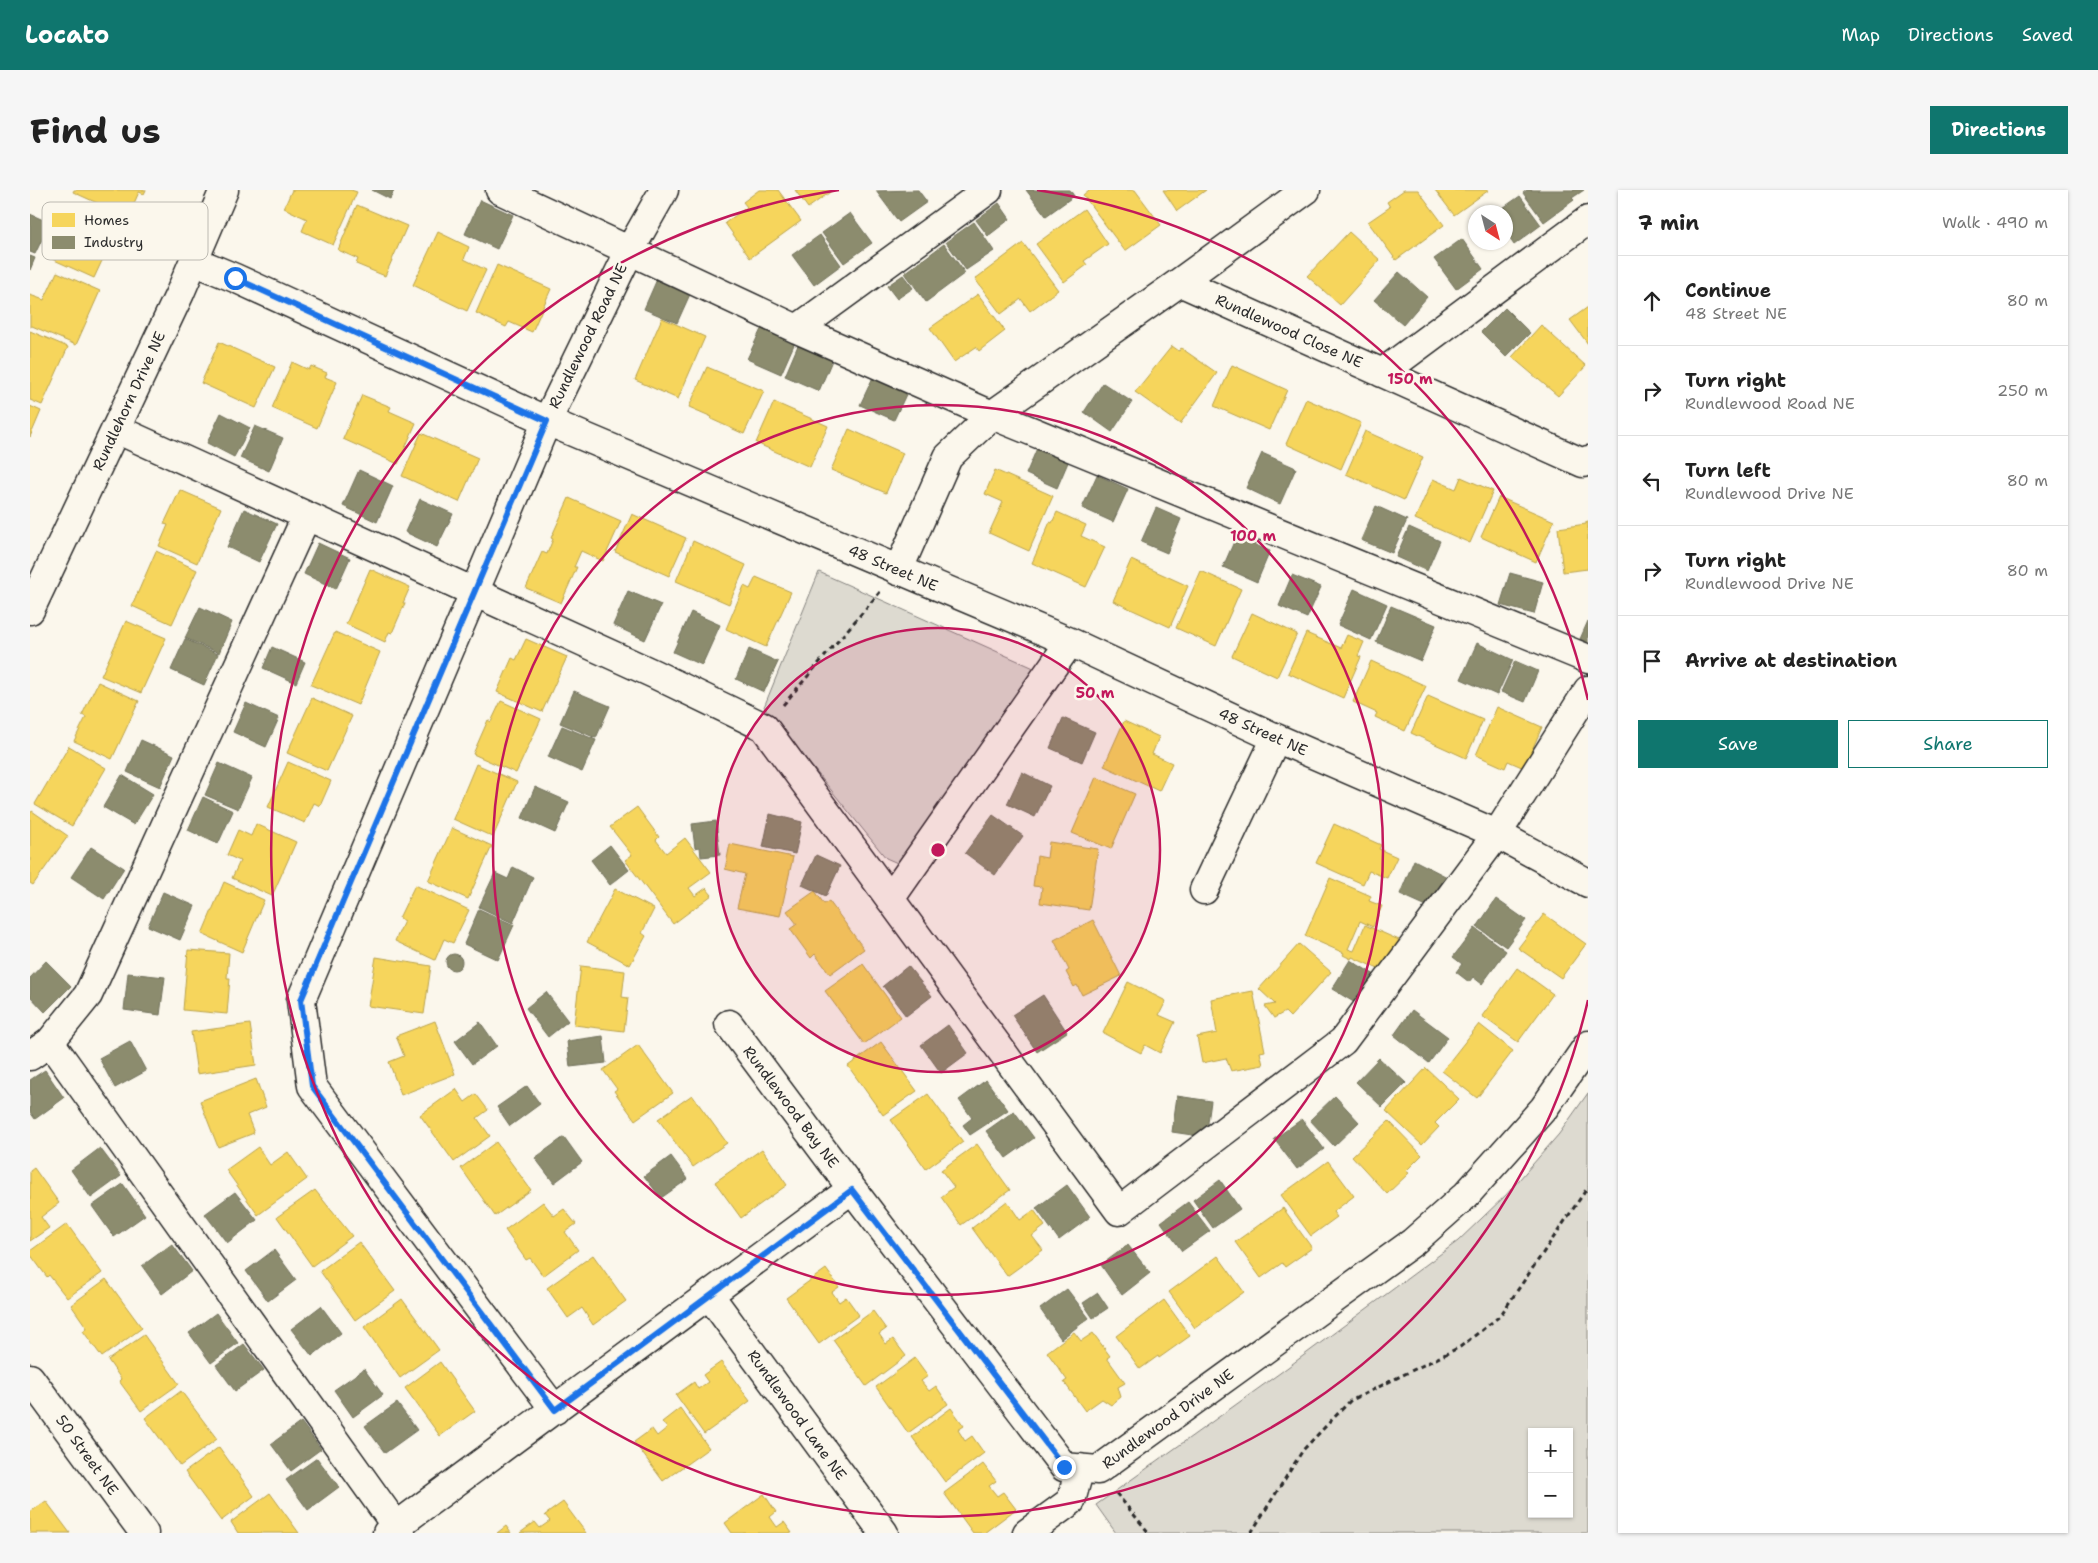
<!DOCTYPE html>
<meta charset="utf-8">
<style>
body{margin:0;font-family:"Shantell Sans",sans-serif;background:#f6f6f6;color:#222}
.controls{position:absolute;right:15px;bottom:15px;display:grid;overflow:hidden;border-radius:0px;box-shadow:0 1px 4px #0004}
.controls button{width:45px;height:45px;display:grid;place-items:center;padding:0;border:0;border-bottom:1px solid #e0e0e0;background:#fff;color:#222;font:25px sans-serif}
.compass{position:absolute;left:1438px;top:15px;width:45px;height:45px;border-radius:50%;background:#fff;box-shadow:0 1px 4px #0004;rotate:144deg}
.stop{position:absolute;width:15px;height:15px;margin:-11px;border:4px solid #1a73e8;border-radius:50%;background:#fff}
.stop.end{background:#1a73e8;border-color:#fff;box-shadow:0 1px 5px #0008}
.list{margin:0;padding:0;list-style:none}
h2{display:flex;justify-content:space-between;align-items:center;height:65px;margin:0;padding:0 20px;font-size:21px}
h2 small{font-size:16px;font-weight:400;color:#767676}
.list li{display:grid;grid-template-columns:32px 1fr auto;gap:15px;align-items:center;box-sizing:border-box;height:90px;padding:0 20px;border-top:1px solid #e0e0e0}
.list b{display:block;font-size:19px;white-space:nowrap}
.list p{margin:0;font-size:16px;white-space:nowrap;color:#767676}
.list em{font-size:16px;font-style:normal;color:#767676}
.actions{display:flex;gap:10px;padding:15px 20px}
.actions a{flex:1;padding:11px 0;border:1px solid #0f766e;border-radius:0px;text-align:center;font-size:18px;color:#0f766e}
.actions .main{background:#0f766e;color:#fff}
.icon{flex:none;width:28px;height:28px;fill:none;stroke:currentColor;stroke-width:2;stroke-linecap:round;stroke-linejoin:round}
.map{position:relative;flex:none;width:1558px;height:1343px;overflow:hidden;border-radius:0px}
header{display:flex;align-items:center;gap:30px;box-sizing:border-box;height:70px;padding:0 25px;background:#0f766e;color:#fff}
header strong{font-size:24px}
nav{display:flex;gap:28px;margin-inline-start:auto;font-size:18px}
.intro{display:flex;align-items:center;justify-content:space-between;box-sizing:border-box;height:120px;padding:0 30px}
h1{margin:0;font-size:35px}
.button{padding:12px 22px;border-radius:0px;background:#0f766e;color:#fff;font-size:18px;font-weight:700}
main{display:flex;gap:30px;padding:0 30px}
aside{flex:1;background:#fff;border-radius:0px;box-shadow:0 1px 4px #0004}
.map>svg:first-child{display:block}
.green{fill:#dddad0;stroke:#84827e;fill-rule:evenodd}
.homes{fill:#f6d55c;stroke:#b9a24d}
.industry{fill:#8c8c6e;stroke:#6f6f5a}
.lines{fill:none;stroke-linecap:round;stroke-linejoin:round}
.minor-casing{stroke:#2b2b2b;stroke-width:31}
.path{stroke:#2b2b2b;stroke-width:3;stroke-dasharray:5 4;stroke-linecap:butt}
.minor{stroke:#fbf7ec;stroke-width:28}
.route{stroke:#1a73e8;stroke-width:6}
.ring{fill:none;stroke:#c2185b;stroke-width:2.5}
.labels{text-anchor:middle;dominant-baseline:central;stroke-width:5;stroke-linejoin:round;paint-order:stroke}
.street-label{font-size:15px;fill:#2b2b2b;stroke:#fbf7ec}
.key{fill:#fbf7ec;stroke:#bdbab2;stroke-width:1}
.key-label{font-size:14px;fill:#2b2b2b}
.centre{fill:#c2185b;stroke:#fbf7ec;stroke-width:2.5}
.ring-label{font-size:15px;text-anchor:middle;font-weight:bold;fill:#c2185b;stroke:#fbf7ec;stroke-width:5;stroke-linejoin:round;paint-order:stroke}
</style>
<header>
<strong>Locato</strong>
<nav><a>Map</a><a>Directions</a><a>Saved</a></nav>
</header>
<div class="intro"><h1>Find us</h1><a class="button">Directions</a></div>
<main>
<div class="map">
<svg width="1558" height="1343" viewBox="0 0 1558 1343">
<rect width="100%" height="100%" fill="#fbf7ec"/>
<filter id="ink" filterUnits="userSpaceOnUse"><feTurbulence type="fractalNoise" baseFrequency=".02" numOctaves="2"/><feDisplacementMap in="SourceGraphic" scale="10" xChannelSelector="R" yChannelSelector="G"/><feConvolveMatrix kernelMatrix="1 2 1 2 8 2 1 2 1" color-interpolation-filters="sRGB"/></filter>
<g filter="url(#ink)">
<!-- green -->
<path class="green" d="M789 382 1006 479 872 675 856 668 734 517Z
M1558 903V1343H1086L1066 1315 1250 1183 1428 1051 1476 1005 1529 944ZM1502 1242H1539V1324H1502Z"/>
<!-- homes -->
<path class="homes" d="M44 0H116L114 4 109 2 98 27 43 2Z
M262 0H321L327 2 303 55 272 41 277 29 254 18Z
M729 0H748L771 31 720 68 695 33 717 17 713 12Z
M765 0H803L778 18Z
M1059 0H1105L1131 35 1095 61 1053 5Z
M1133 0H1176L1147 21Z
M1374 0H1388L1414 35 1366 70 1338 32 1360 17 1357 12Z
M1405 0H1459L1424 25Z
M47 14 89 34 64 88 22 69Z
M327 15 377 36 355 86 326 74 328 69 308 60Z
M1054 19 1078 54 1054 71 1057 75 1034 92 1006 54Z
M408 42 439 57 434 69 456 80 437 121 383 95Z
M1319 42 1350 70 1310 115 1277 86Z
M993 53 1028 100 1000 121 991 109 971 124 945 89Z
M467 75 521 99 502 142 479 132 476 137 446 123Z
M27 82 70 101 46 155 2 136 0 137V105L14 110Z
M948 104 975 141 949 161 946 157 924 172 900 138Z
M1558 117V154L1540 130Z
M632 128 675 147 648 209 605 190Z
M1511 135 1556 176 1528 206 1482 167Z
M0 141 38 157 12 215 0 210Z
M189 152 245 177 226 218 171 193Z
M1142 156 1149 161 1151 158 1187 183 1150 234 1105 202Z
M262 172 279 180 281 176 297 183 295 187 307 192 287 238 242 218Z
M1202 175 1257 200 1239 240 1184 216Z
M677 177 734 201 714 244 681 229 682 227 659 217Z
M332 205 361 217 359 221 386 233 368 274 313 249Z
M1276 209 1331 233 1311 279 1256 254Z
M744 212 798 236 780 277 726 253Z
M0 216 11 221 0 247Z
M819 239 873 263 856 303 801 280Z
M1335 241 1393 267 1374 310 1316 284Z
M391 243 448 268 429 312 372 286Z
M965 280 1023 306 999 361 959 343 973 312 955 304Z
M1431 287 1463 301 1440 353 1385 329 1403 289 1426 299Z
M150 300 191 318 167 373 129 356 138 335 134 334Z
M1469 307 1524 331 1506 372 1451 347Z
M539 308 591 331 573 371 551 361 544 377H547L531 413 496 398 512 362 517 364 523 349 521 348Z
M1027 322 1056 335 1051 346 1075 357 1056 397 1002 373 1020 332 1022 333Z
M602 324 656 348 639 386 585 362Z
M1556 332H1558V379L1533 382 1528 338 1556 334Z
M663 351 716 375 699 414 646 391Z
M126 361 167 380 142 434 102 416Z
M1101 370 1158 396 1140 437 1083 411Z
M340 379 380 397 373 413H375L362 443 359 442 355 452 316 434Z
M1171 381 1211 399 1186 456 1146 438Z
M726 387 761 402 736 457 696 439 714 396 720 399Z
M1222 423 1267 444 1247 487 1202 466Z
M96 431 136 448 111 503 71 486Z
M305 442 350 462 328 515 281 495Z
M1276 443 1311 458 1317 445 1334 452 1328 466 1331 467 1313 508 1258 483Z
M496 449 537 467 512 522 467 502 482 468 486 470Z
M1341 471 1396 496 1375 541 1345 527 1347 523 1323 512Z
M68 492 109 511 82 569 44 551 56 527 52 525Z
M1398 506 1453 530 1436 568 1381 543Z
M282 508 322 526 297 581 257 563Z
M471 511 511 529 486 583 443 564 458 530 461 532Z
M1467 517 1512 537 1494 578 1478 571 1475 578 1446 565Z
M1094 531 1129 547 1122 564 1142 573 1129 601 1074 576Z
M39 556 76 578 42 636 5 614Z
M258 572 301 591 290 616 284 613 275 633 238 617Z
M446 574 487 592 463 647 423 629Z
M1066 587 1105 604 1081 659 1042 643Z
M607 617 629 647 626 650 636 663 655 648 681 682 659 698 665 706 676 698 682 705 643 734 595 670 602 665 580 637Z
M2 621 38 646 3 695 0 693V624Z
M226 634 266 652 242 706 202 688 210 671 197 665 208 640 221 646Z
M1304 634 1351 655 1349 659 1367 667 1357 688 1339 681 1333 694 1286 673Z
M422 638 462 656 438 709 398 691Z
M1019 652 1068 659 1059 720 1010 713 1012 697 1003 696 1007 666 1017 668Z
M700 654 763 667 750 726 707 718 715 684 695 679Z
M1300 688 1341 706 1339 711 1352 716 1343 737 1330 731 1318 759 1324 761 1335 735 1369 750 1355 782 1322 767 1321 769 1313 765 1314 763 1275 746Z
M194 692 234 710 212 762 172 744Z
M385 695 439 720 423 753 414 749 405 770 365 751 374 731 369 728Z
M585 699 624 719 612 743 616 746 600 775 557 752Z
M785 701 794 714 799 711 834 759 800 784 785 764 781 768 760 739 767 734 757 721Z
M1514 724 1556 754 1531 788 1488 758Z
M1063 730 1091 786 1052 805 1047 795 1044 797 1036 782 1039 780 1024 750Z
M1269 754 1301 782 1260 827 1255 822 1244 828 1235 816 1245 814 1229 799Z
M158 760 199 763 197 788H200L197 824 153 820Z
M346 767 401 776 394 824 338 816Z
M833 774 871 827 834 854 795 801Z
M551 776 595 781 592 807 598 808 594 841 544 835Z
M1487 778 1523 804 1488 852 1452 826Z
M1098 792 1136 811 1129 825 1145 832 1130 863 1115 855 1111 863 1073 843Z
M1223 801 1235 861 1230 862 1233 875 1201 881 1196 868 1172 873 1167 847 1187 843 1181 809Z
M405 831 425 884 371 905 359 872 374 866 366 846Z
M220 834 226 875 167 884 161 842Z
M1449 834 1483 861 1447 908 1412 881Z
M851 852 887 901 853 925 818 876Z
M608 855 643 903 605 930 584 901 587 899 573 880Z
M1396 878 1429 909 1405 933 1409 937 1392 955 1356 921Z
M226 889 236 917 217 925 224 943 188 957 170 911Z
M426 899 435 912 446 904 458 920 447 928 460 946 424 972 390 925Z
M898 904 933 952 896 979 861 930Z
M662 905 697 953 663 977 628 929Z
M1359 931 1392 965 1376 981 1379 983 1357 1004 1322 966Z
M466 952 501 1000 465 1026 431 978Z
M947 954 980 1000 931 1035 911 1007 924 997 911 980Z
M228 957 240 975 258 962 277 989 228 1025 196 980Z
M732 959 757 995 711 1028 685 992Z
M1298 971 1324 1006 1303 1022 1307 1027 1281 1046 1251 1005Z
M4 978 29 1013 11 1027 19 1038 0 1051V981Z
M285 1000 322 1046 282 1076 247 1027Z
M977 1011 990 1030 1004 1020 1015 1036 1002 1046 1013 1060 977 1086 942 1038Z
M513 1012 524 1026 534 1019 546 1034 535 1042 548 1060 513 1086 500 1068 496 1070 475 1040Z
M1253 1018 1282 1058 1255 1077 1252 1073 1231 1088 1205 1052Z
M37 1034 72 1083 37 1108 19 1085 17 1087 0 1064V1061Z
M329 1052 365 1101 325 1130 290 1081Z
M563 1065 596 1111 563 1135 552 1118 538 1128 517 1098Z
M1188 1066 1214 1102 1165 1138 1139 1102Z
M796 1079 809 1097 802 1102 809 1112 816 1107 829 1125 789 1154 756 1108Z
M76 1089 112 1138 72 1167 53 1141 57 1138 41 1115Z
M372 1109 409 1160 370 1188 334 1137Z
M1134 1110 1160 1146 1129 1168 1128 1166 1110 1179 1086 1146Z
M843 1121 856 1139 849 1144 856 1154 863 1149 876 1166 836 1196 803 1150Z
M1044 1142 1051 1151 1063 1143 1080 1166 1077 1168 1095 1193 1088 1197 1091 1207 1081 1215 1072 1209 1055 1221 1034 1192 1037 1190 1017 1162Z
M114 1145 149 1194 111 1221 89 1191 91 1189 78 1170Z
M885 1168 898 1186 891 1191 899 1201 906 1196 918 1214 878 1243 846 1197Z
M410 1172 445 1221 410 1246 375 1198Z
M691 1172 720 1211 674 1244 646 1205 664 1192 668 1199 678 1192 673 1185Z
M151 1201 187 1249 150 1276 115 1228Z
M650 1218 679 1258 633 1291 604 1252 622 1239 627 1246 637 1238 632 1232Z
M921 1218 934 1236 928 1240 935 1251 942 1246 954 1263 915 1292 882 1247Z
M189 1257 224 1306 191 1331 155 1282Z
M953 1274 966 1291 959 1296 967 1306 973 1302 986 1319 954 1343H943L914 1303Z
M240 1303 269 1343H208L201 1332Z
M734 1304 746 1322 740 1327 747 1337 754 1332 762 1343H702L695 1333Z
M16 1311 40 1343H0V1322Z
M533 1312 556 1343H490L505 1332 510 1338 520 1331 515 1325Z
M476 1336 481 1343H467Z"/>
<!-- industry -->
<path class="industry" d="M342 0H364L360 9Z
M888 0 897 12 869 32 846 1Z
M996 0H1040L1044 6 1016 26Z
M1497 0H1554L1542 8 1544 10 1514 32 1493 3Z
M1490 6 1511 35 1484 55 1476 43V22H1467Z
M450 10 483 25 467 59 435 44Z
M969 13 980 29 958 46 946 30Z
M820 23 842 53 814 73 792 43Z
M0 24 20 33 5 64 0 62Z
M944 32 964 61 936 80 916 52Z
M790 45 811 75 784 95 762 65Z
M1432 49 1453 79 1426 99 1404 69Z
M914 54 935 83 896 112 875 83Z
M0 66 5 68 0 80Z
M1369 82 1397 107 1373 135 1344 110Z
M873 85 883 98 867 109 857 96Z
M628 87 661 102 647 133 614 119Z
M1475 118 1500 143 1476 167 1451 142Z
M733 135 766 150 751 184 717 169Z
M769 153 803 168 789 201 755 186Z
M845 183 879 198 864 230 830 215Z
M1073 193 1102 212 1082 242 1054 222Z
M191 223 220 238 204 267 177 253Z
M225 236 253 248 239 281 210 268Z
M1008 256 1039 270 1027 298 996 284Z
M1232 263 1266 278 1250 314 1216 298Z
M329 280 363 296 347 332 313 316Z
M1067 285 1098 299 1083 332 1052 318Z
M390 309 423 324 407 357 375 342Z
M1346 316 1377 330 1362 363 1331 350Z
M1126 318 1151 329 1137 363 1111 352Z
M214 319 247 334 229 372 197 357Z
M1379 337 1410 351 1397 381 1366 367Z
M1206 347 1240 361 1227 392 1193 377Z
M288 353 320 368 306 399 274 384Z
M1480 383 1513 392 1504 424 1470 415Z
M1262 385 1291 397 1277 428 1249 416Z
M1324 399 1357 414 1341 450 1308 435Z
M598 401 631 415 615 450 583 435Z
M1361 416 1406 435 1391 471 1346 452Z
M170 417 202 432 189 463 155 448Z
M661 422 690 435 672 475 643 462Z
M1558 431V453L1550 449Z
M155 449 188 464 174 495 141 480Z
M1447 453 1483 470 1467 505 1431 489Z
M242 457 275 472 266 493 233 478Z
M719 459 748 472 734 502 706 489Z
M1485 471 1508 481 1495 512 1471 502Z
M544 501 580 516 566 548 530 533Z
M216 513 249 528 236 557 203 542Z
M1033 528 1065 542 1052 572 1020 558Z
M532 536 566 550 552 582 518 567Z
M111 550 144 565 130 597 97 582Z
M189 573 222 588 208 619 175 605Z
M992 582 1020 596 1005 627 977 614Z
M92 585 123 604 104 635 73 617Z
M505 597 539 612 525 643 492 628Z
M173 607 203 621 188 654 158 640Z
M740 624 772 632 765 664 733 657Z
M963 625 993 646 965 685 935 663Z
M686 631 690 665 671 667 670 657 665 658 662 634Z
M580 655 599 680 580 695 561 670Z
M61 657 94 678 74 709 41 687Z
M786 665 810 676 796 706 772 695Z
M1384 670 1423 690 1401 718 1370 704Z
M483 677 503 687 483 733 449 717 465 683 478 689Z
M133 702 165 716 150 750 118 736Z
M1466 709 1496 730 1476 757 1447 737Z
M449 719 484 735 468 770 434 754Z
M1445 738 1476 761 1452 794 1443 787 1439 792 1426 782 1432 774 1423 767Z
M416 772a8 8 0 1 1 16 0a8 8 0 1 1-16 0Z
M1320 770 1350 788 1332 817 1302 799Z
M16 771 41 796 15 822 0 806V788Z
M878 776 902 806 876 826 853 796Z
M98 783 135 787 130 825 94 820Z
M516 802 538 831 518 847 496 818Z
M1013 805 1037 842 1007 862 982 825Z
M1382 820 1418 847 1399 873 1364 845Z
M450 832 467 856 442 874 425 851Z
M918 835 938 863 911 883 891 855Z
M573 846 576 873 540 877 537 851Z
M100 851 116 881 85 898 69 868Z
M1349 868 1376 893 1352 917 1326 892Z
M15 880 34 908 5 929 0 922V890Z
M956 890 978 920 940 945 933 935 942 928 929 910Z
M497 896 510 914 480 936 467 917Z
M1147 906 1181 911 1176 947 1142 942Z
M1305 906 1329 932 1304 956 1280 930Z
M984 921 1004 948 976 968 956 941Z
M1272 929 1294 959 1267 979 1244 949Z
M534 947 552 972 524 993 505 968Z
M70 958 91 986 61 1008 41 980Z
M641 966 658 989 631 1008 614 986Z
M1190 990 1210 1019 1183 1038 1163 1010Z
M93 994 115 1025 84 1047 62 1016Z
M1037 995 1060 1027 1029 1050 1006 1018Z
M205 1002 227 1030 197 1053 175 1024Z
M1158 1012 1180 1041 1152 1061 1131 1032Z
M142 1054 162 1081 132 1104 112 1076Z
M1098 1055 1120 1083 1092 1105 1071 1075Z
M244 1060 266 1090 238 1111 216 1081Z
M1037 1099 1059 1128 1031 1149 1010 1119Z
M1068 1103 1078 1118 1063 1128 1053 1113Z
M291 1116 311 1143 282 1166 261 1139Z
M186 1123 208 1153 181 1173 159 1143Z
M214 1154 234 1180 205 1201 186 1175Z
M334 1179 353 1205 323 1227 304 1200Z
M367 1213 387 1240 355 1263 335 1236Z
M271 1232 291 1259 261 1281 241 1254Z
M287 1268 309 1297 278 1320 256 1290Z"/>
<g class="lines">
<!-- minor casing -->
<g class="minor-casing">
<path id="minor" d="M470 0 767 139 962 225 1558 469
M164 71 205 88 517 231 1040 452 1246 548 1467 644 1558 693
M1150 92 1553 273 1558 270
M767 139 958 0
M1352 183 1558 30
M86 239 624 484 734 537 1089 1021 1313 851 1467 644 1558 500
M868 381 918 267 962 225 1150 92 1276 0
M0 420 150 103 194 0
M1174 700 1246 548
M860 709 1040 452
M699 834 822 999 1034 1277 1068 1280 1383 1052 1436 1005 1514 918 1558 855
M20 852 371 1343
M0 866 20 852 58 805 276 327
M680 1106 854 1343
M0 1188 114 1343
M525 1220 282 896 271 810 517 231 600 60 634 0
M357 1343 822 999
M997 1343 1041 1311 1050 1278"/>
</g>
<!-- path -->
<path class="path" d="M753 515 850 402
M1086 1303 1119 1343
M1221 1343 1273 1260 1320 1211 1430 1157 1470 1126 1558 997"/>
<!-- minor -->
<use href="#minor" class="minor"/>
</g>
</g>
<g class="lines" filter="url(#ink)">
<!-- route -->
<path class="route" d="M205 88 517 231 271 810 282 896 525 1220 822 1000 1034 1277"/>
</g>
<!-- distance rings -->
<circle cx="908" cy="660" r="222" fill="#c2185b" fill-opacity=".12"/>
<g class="ring">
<circle cx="908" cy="660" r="222"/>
<circle cx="908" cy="660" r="445"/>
<path d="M1558 810A667 667 0 1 1 809 0M1007 0A667 667 0 0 1 1558 510"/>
</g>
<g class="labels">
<!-- street labels -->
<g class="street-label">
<text transform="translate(1259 141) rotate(24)">Rundlewood Close NE</text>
<text transform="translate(558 146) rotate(-64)">Rundlewood Road NE</text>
<text transform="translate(99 211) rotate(-65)">Rundlehorn Drive NE</text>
<text transform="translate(863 378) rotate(23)">48 Street NE</text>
<text transform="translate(1233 542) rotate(24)">48 Street NE</text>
<text transform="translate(761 917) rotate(53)">Rundlewood Bay NE</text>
<text transform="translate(767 1225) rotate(54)">Rundlewood Lane NE</text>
<text transform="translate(1138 1229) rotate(-36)">Rundlewood Drive NE</text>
<text transform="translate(57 1265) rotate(54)">50 Street NE</text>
</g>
</g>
<!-- legend -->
<rect x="12" y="12" width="166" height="58" rx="8" class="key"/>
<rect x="22" y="23" width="23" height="14" fill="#f6d55c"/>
<rect x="22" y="46" width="23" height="13" fill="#8c8c6e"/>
<g class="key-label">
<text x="54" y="35">Homes</text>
<text x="54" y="57">Industry</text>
</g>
<circle cx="908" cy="660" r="8" class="centre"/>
<g class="ring-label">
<text x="1380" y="194">150 m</text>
<text x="1223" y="351">100 m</text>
<text x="1065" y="508">50 m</text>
</g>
</svg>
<div class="controls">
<button>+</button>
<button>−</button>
</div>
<svg class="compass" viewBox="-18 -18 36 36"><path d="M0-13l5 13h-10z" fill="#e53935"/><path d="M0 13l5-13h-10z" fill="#767676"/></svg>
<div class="stop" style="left:205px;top:88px"></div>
<div class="stop end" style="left:1034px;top:1277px"></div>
</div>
<aside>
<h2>7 min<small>Walk · 490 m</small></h2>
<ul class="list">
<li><svg class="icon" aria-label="ahead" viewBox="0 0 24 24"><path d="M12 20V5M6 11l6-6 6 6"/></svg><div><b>Continue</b><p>48 Street NE</p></div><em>80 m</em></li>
<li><svg class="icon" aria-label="right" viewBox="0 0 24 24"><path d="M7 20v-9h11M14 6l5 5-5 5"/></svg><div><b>Turn right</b><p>Rundlewood Road NE</p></div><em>250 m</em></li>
<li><svg class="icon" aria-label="left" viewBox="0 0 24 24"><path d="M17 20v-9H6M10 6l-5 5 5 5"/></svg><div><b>Turn left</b><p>Rundlewood Drive NE</p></div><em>80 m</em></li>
<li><svg class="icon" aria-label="right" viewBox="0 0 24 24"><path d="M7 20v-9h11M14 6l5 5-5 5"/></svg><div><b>Turn right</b><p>Rundlewood Drive NE</p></div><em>80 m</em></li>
<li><svg class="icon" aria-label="arrive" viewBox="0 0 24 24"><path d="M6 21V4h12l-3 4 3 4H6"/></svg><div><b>Arrive at destination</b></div></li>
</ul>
<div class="actions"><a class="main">Save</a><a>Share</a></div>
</aside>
</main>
